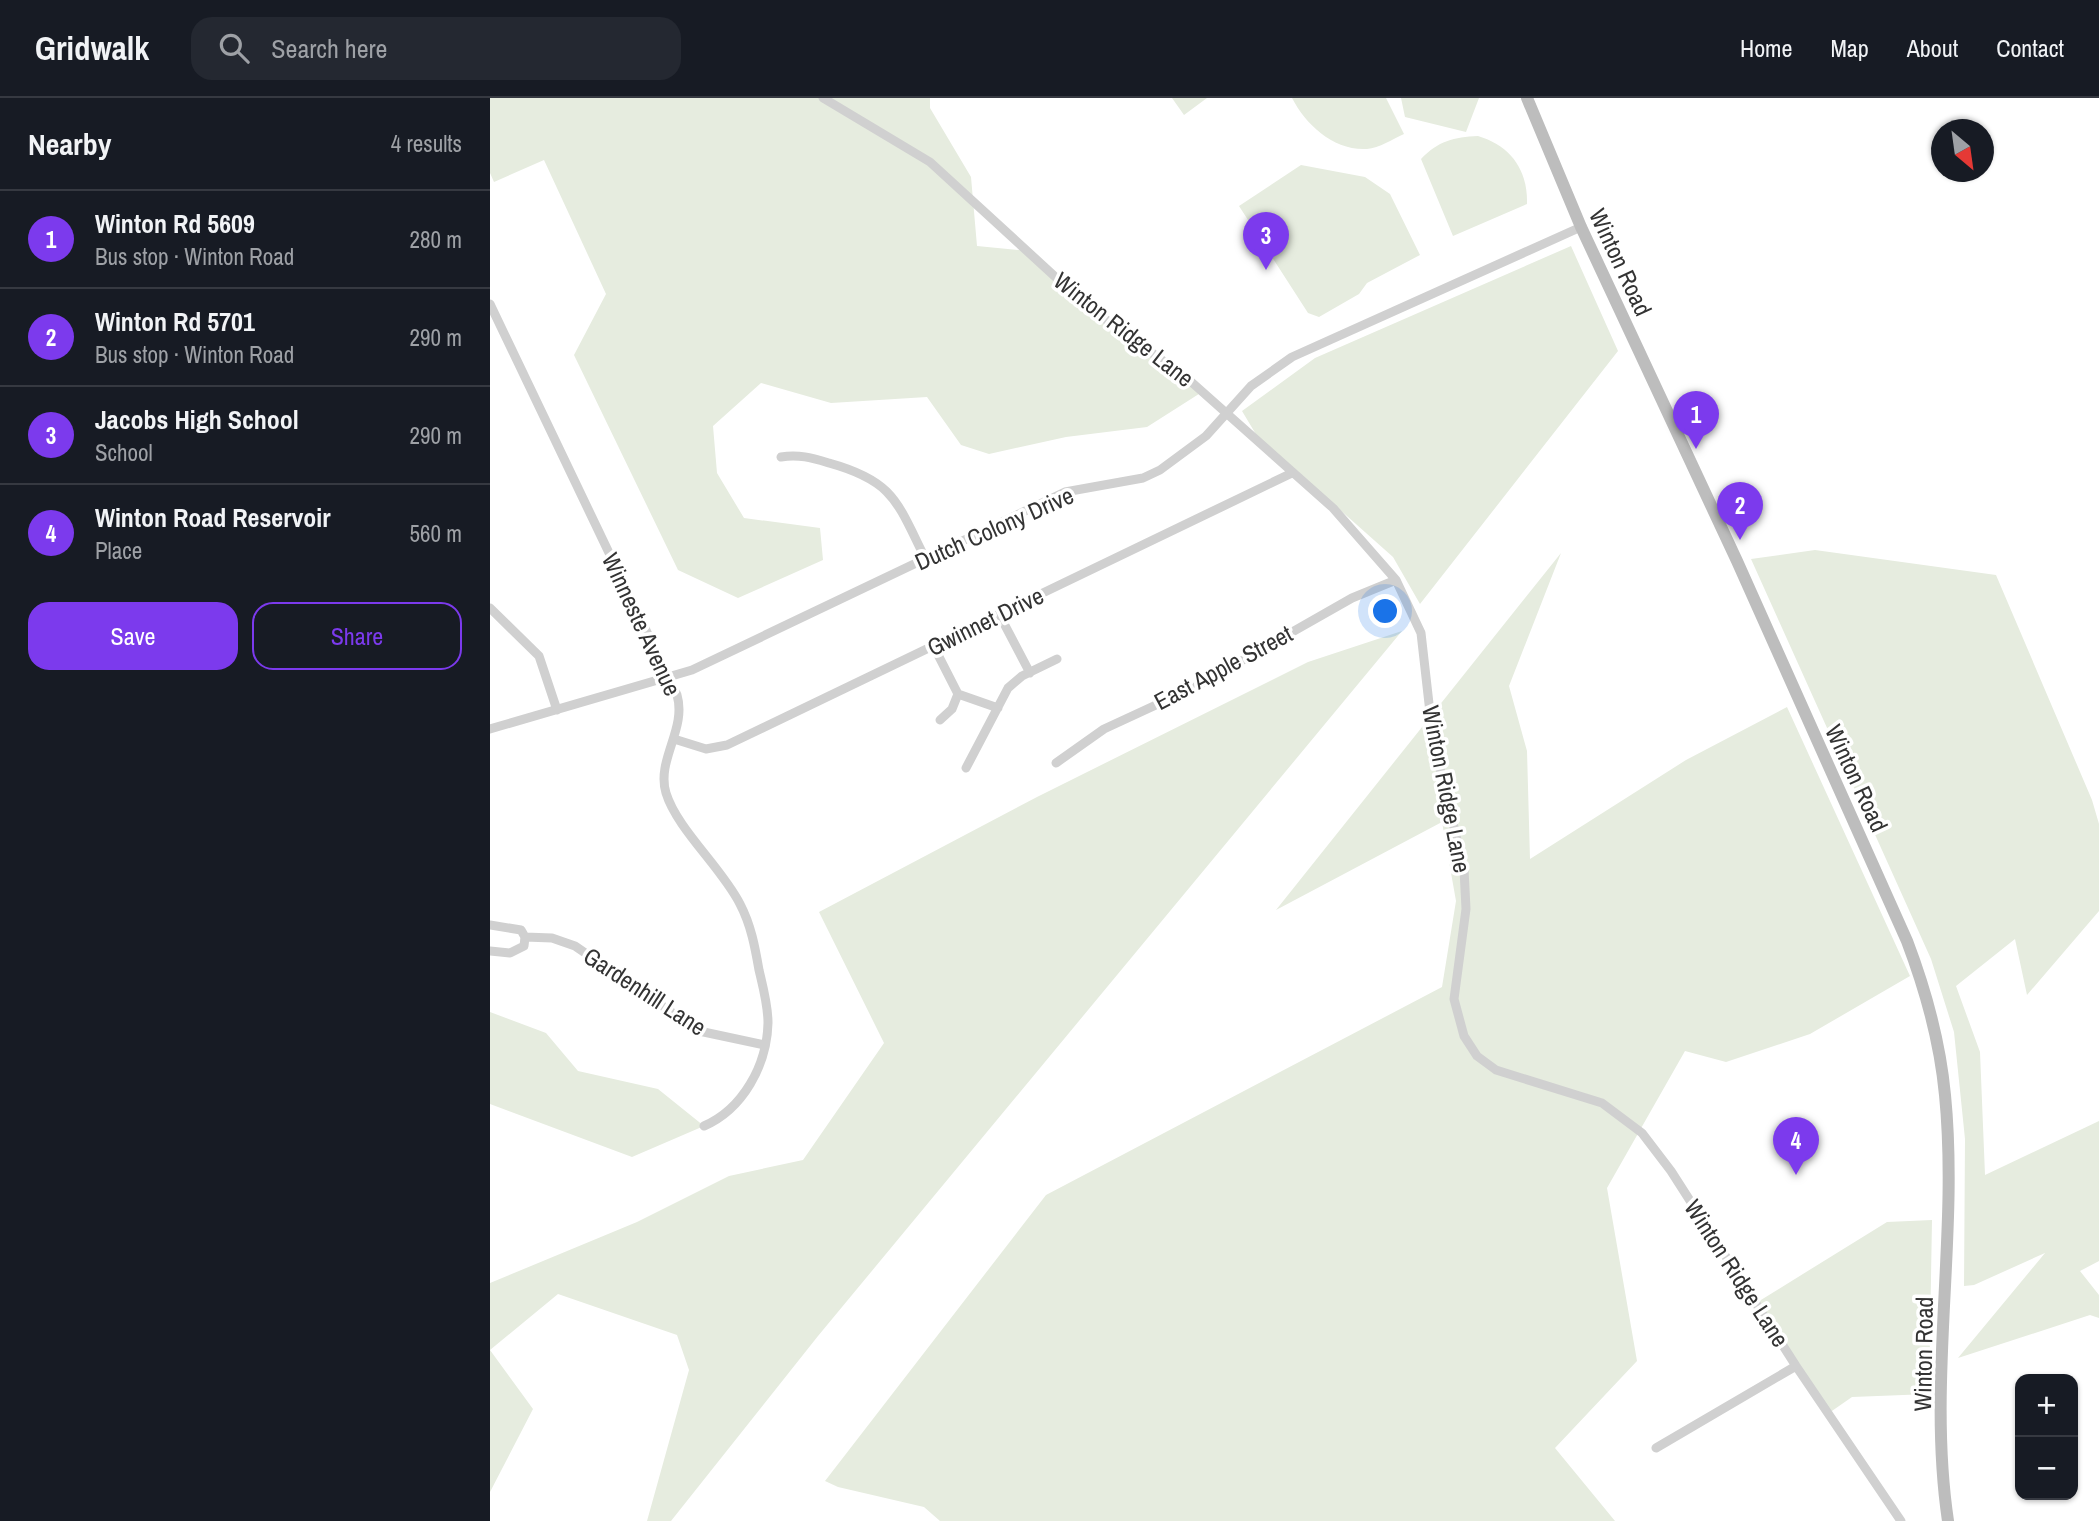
<!DOCTYPE html>
<meta charset="utf-8">
<style>
body{margin:0;font-family:"Archivo Narrow",sans-serif;background:#242831;color:#f1f3f6}
.controls{position:absolute;right:21px;bottom:21px;display:grid;overflow:hidden;border-radius:14px;box-shadow:0 2px 5px #0004}
.controls button{width:63px;height:63px;display:grid;place-items:center;padding:0;border:0;border-bottom:2px solid #363941;background:#171b24;color:#f1f3f6;font:35px sans-serif}
.compass{position:absolute;left:1441px;top:21px;width:63px;height:63px;border-radius:50%;background:#171b24;box-shadow:0 2px 5px #0004;rotate:151deg}
.you{position:absolute;left:896px;top:514px;width:24px;height:24px;margin:-18px;border:5px solid #fff;border-radius:50%;background:#1a73e8;box-shadow:0 0 0 10px #1a73e833}
.badge{display:grid;place-items:center;width:46px;height:46px;border-radius:50%;background:#7c3aed;color:#fff;font-size:23px;font-weight:700}
.pin{position:absolute;translate:-50% -58px;filter:drop-shadow(0 2px 4px #0008)}
.pin::after{content:'';position:absolute;top:37px;width:24px;height:21px;background:inherit;clip-path:polygon(0 0,100% 0,50% 100%)}
.list{margin:0;padding:0;list-style:none}
h2{display:flex;justify-content:space-between;align-items:center;height:91px;margin:0;padding:0 28px;font-size:30px}
h2 small{font-size:23px;font-weight:400;color:#9ea1a6}
.list li{display:grid;grid-template-columns:46px 1fr auto;gap:21px;align-items:center;box-sizing:border-box;height:98px;padding:0 28px;border-top:2px solid #363941}
.list b{display:block;font-size:26px;white-space:nowrap}
.list p{margin:0;font-size:23px;white-space:nowrap;color:#9ea1a6}
.list em{font-size:23px;font-style:normal;color:#9ea1a6}
.actions{display:flex;gap:14px;padding:21px 28px}
.actions a{flex:1;padding:16px 0;border:2px solid #7c3aed;border-radius:21px;text-align:center;font-size:24px;color:#7c3aed}
.actions .main{background:#7c3aed;color:#fff}
.icon{flex:none;width:38px;height:38px;fill:none;stroke:currentColor;stroke-width:2;stroke-linecap:round;stroke-linejoin:round}
.map{position:relative;flex:none;width:1609px;height:1423px;overflow:hidden}
header{display:flex;align-items:center;gap:42px;box-sizing:border-box;height:98px;padding:0 35px;background:#171b24;border-bottom:2px solid #363941}
header strong{font-size:33px}
nav{display:flex;gap:38px;margin-inline-start:auto;font-size:24px}
.search{width:490px;height:63px;background:#242831;display:flex;align-items:center;gap:18px;box-sizing:border-box;padding:0 24px;border-radius:21px;color:#9ea1a6;font-size:26px}
main{display:flex}
aside{flex:1;background:#171b24}
.map>svg:first-child{display:block}
.green{fill:#e6ecdf}
.lines{fill:none;stroke-linecap:round;stroke-linejoin:round}
.street{stroke:#d0d0d0;stroke-width:9}
.secondary{stroke:#bdbdbd;stroke-width:12}
.labels{text-anchor:middle;dominant-baseline:central;stroke-width:7;stroke-linejoin:round;paint-order:stroke}
.street-label{font-size:24px;fill:#333;stroke:#fff}
</style>
<header>
<strong>Gridwalk</strong>
<div class="search"><svg class="icon" aria-label="search" viewBox="0 0 24 24"><circle cx="10" cy="10" r="6"/><path d="M15 15l6 6"/></svg>Search here</div>
<nav><a>Home</a><a>Map</a><a>About</a><a>Contact</a></nav>
</header>
<main>
<aside>
<h2>Nearby<small>4 results</small></h2>
<ul class="list">
<li><span class="badge">1</span><div><b>Winton Rd 5609</b><p>Bus stop · Winton Road</p></div><em>280 m</em></li>
<li><span class="badge">2</span><div><b>Winton Rd 5701</b><p>Bus stop · Winton Road</p></div><em>290 m</em></li>
<li><span class="badge">3</span><div><b>Jacobs High School</b><p>School</p></div><em>290 m</em></li>
<li><span class="badge">4</span><div><b>Winton Road Reservoir</b><p>Place</p></div><em>560 m</em></li>
</ul>
<div class="actions"><a class="main">Save</a><a>Share</a></div>
</aside>
<div class="map">
<svg width="1609" height="1423" viewBox="0 0 1609 1423">
<rect width="100%" height="100%" fill="#fff"/>
<!-- green -->
<path class="green" d="M0 0H440V10L481 79 487 148 539 153 597 208 712 294 657 329 576 339 499 356 471 347 437 299 341 305 271 285 223 328 227 375 254 420 330 430 333 462 248 500 188 472 84 257 116 196 54 62 4 84 0 75Z
M682 0H717L694 17Z
M802 0H896L914 36C903 41 889 50 877 51 844 53 816 27 802 0Z
M911 0H989L976 34 915 19Z
M988 38C1021 48 1038 72 1037 106L963 138 931 61C948 43 964 39 988 38Z
M811 67 875 79 900 96 930 157 877 185 869 196 829 219 818 215 749 108Z
M1081 148 1128 253 930 506 903 459 767 338 752 313 825 260Z
M1325 452 1506 477 1602 702 1609 726V813L1537 897 1525 841 1466 888 1490 954 1495 1077 1609 1023V1163L1590 1173 1609 1197V1220L1600 1217 1468 1260 1555 1155 1484 1187 1474 1188 1475 1041 1464 934 1441 861 1261 461Z
M1071 455 1019 588 1037 653 1040 761 1196 662 1297 609 1420 878 1320 936 1236 964 1195 953 1117 1090 1147 1263 1065 1350 1125 1423H450L434 1409 348 1389 335 1383 556 1097 952 889 966 803 952 724 786 812Z
M912 533 328 1238 181 1423H157L199 1272 187 1237 68 1196 0 1252 43 1311 0 1394V1185L147 1124 239 1078 313 1062 394 945 329 814 547 699 818 564Z
M0 914 56 935 88 973 168 991 214 1028 142 1059 0 1006Z
M1442 1122 1439 1296 1362 1299 1339 1315 1266 1205 1397 1124Z"/>
<g class="lines">
<!-- street -->
<path class="street" d="M333 0 440 64 597 208 698 281 843 410 906 482 931 535 943 641 974 771 976 811 964 901 974 938 987 958 1006 972 1112 1005 1152 1035 1181 1073 1306 1268 1411 1423
M0 206 187 597C197 631 166 662 176 695 187 731 232 770 250 806 261 827 265 849 269 872 273 889 278 907 278 925 277 967 253 1011 214 1028
M291 359C309 356 322 360 339 365 404 383 407 404 435 460
M0 510 49 558 67 612
M509 516 540 575
M443 547 468 596 462 611 450 622
M468 596 508 610
M0 631 202 572 575 394 653 380 670 372 716 338 761 288 802 259 1091 129
M184 641 216 651 237 647 802 375
M566 665 614 631 707 588 862 500 906 482
M476 670 518 590 532 578 567 561
M0 827 31 832 35 839
M35 839 62 840 85 848 209 933 275 947
M0 853 20 855 34 848 35 839
M1166 1350 1306 1268"/>
<!-- secondary -->
<path class="secondary" d="M1037 0 1091 129 1247 463 1417 843C1436 893 1450 944 1455 997 1469 1138 1437 1282 1458 1423"/>
</g>
<g class="labels">
<!-- street labels -->
<g class="street-label">
<text transform="translate(1131 164) rotate(65)">Winton Road</text>
<text transform="translate(634 231) rotate(38)">Winton Ridge Lane</text>
<text transform="translate(504 430) rotate(-24)">Dutch Colony Drive</text>
<text transform="translate(495 523) rotate(-26)">Gwinnet Drive</text>
<text transform="translate(152 526) rotate(65)">Winneste Avenue</text>
<text transform="translate(733 569) rotate(-28)">East Apple Street</text>
<text transform="translate(1367 680) rotate(65)">Winton Road</text>
<text transform="translate(957 691) rotate(79)">Winton Ridge Lane</text>
<text transform="translate(155 893) rotate(33)">Gardenhill Lane</text>
<text transform="translate(1247 1175) rotate(57)">Winton Ridge Lane</text>
<text transform="translate(1433 1256) rotate(-89)">Winton Road</text>
</g>
</g>
</svg>
<div class="controls">
<button>+</button>
<button>−</button>
</div>
<svg class="compass" viewBox="-18 -18 36 36"><path d="M0-13l5 13h-10z" fill="#e53935"/><path d="M0 13l5-13h-10z" fill="#9ea1a6"/></svg>
<div class="you"></div>
<div class="pin badge" style="left:1206px;top:351px">1</div>
<div class="pin badge" style="left:1250px;top:442px">2</div>
<div class="pin badge" style="left:776px;top:172px">3</div>
<div class="pin badge" style="left:1306px;top:1077px">4</div>
</div>
</main>
